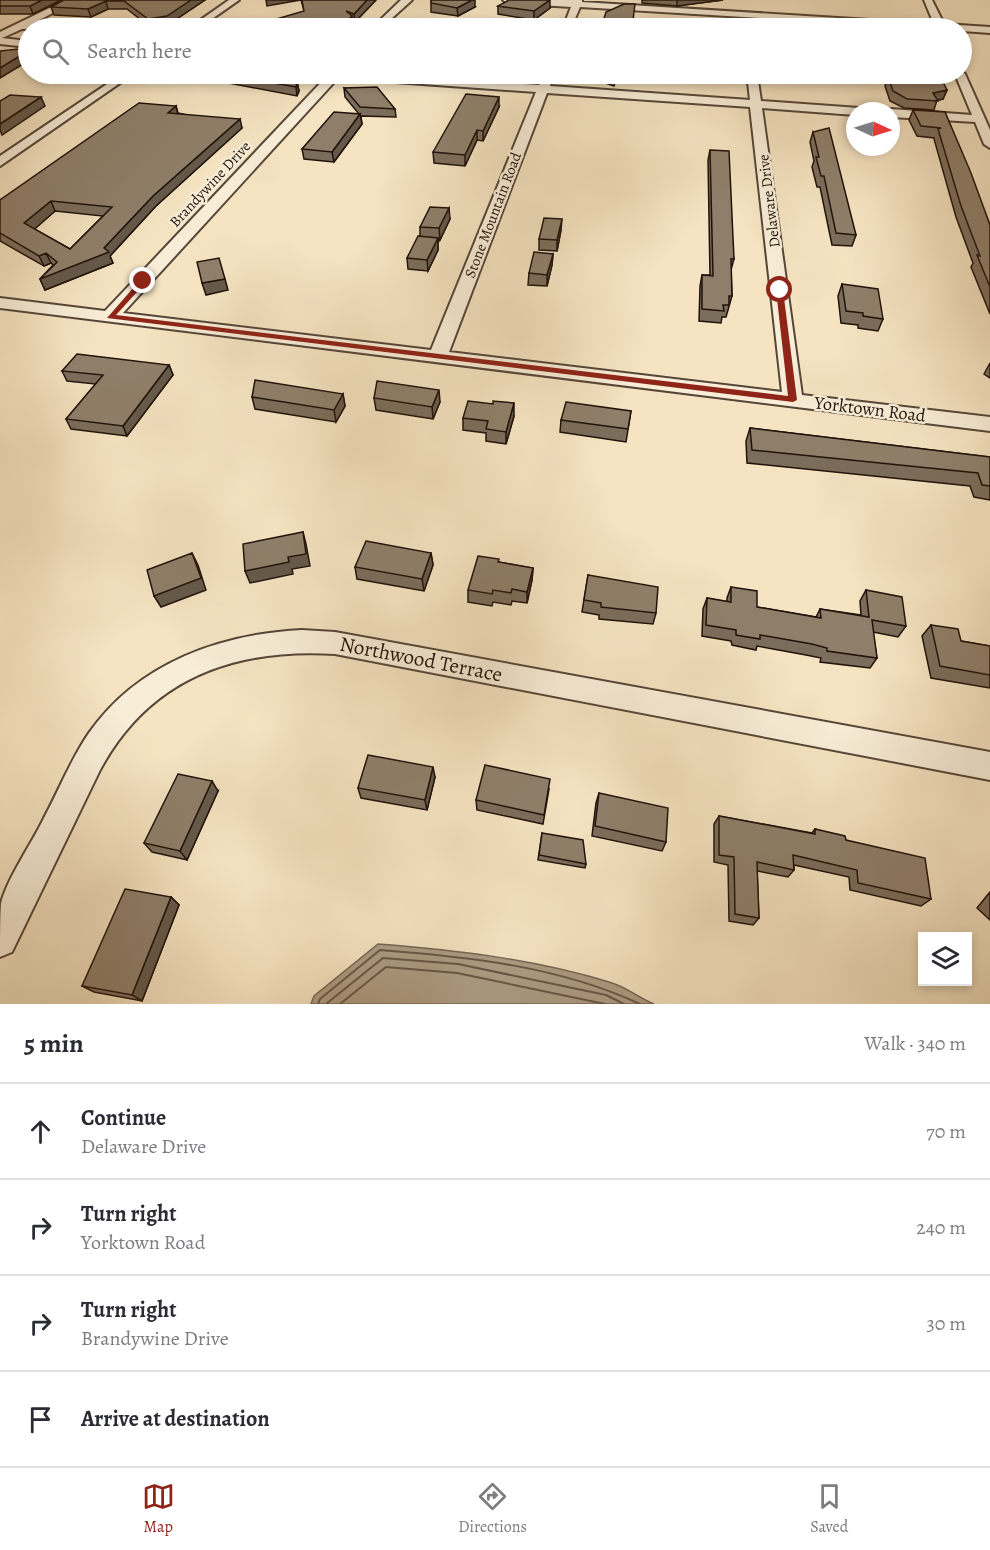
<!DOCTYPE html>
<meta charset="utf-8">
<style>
body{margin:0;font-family:Alegreya,serif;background:#f2f2f3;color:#2b2b33}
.controls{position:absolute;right:18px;bottom:18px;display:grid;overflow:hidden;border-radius:0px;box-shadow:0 3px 9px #0003}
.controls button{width:54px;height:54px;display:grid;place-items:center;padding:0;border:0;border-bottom:2px solid #e1e1e2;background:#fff;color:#2b2b33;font:30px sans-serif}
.compass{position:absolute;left:846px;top:102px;width:54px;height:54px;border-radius:50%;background:#fff;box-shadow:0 3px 9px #0003;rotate:94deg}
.stop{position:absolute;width:18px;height:18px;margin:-14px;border:4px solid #8f2418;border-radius:50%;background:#fff}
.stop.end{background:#8f2418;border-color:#fff;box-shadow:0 2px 6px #0008}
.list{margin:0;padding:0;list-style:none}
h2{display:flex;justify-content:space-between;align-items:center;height:78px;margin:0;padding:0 24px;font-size:26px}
h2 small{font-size:20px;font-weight:400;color:#7c7c81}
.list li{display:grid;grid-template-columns:39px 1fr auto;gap:18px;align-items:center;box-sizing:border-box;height:96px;padding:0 24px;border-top:2px solid #e1e1e2}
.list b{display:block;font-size:22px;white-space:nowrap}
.list p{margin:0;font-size:20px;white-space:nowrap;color:#7c7c81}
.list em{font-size:20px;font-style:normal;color:#7c7c81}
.icon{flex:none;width:33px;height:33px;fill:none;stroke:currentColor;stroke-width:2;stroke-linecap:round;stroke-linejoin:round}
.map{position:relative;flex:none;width:990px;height:1004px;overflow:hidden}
.search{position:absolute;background:#fff;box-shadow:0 3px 9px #0003;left:18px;right:18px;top:18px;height:66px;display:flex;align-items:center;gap:15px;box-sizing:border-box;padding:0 21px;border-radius:33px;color:#7c7c81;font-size:22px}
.sheet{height:462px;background:#fff}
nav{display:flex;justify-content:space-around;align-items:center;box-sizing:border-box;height:84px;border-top:2px solid #e1e1e2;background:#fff;font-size:16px;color:#7c7c81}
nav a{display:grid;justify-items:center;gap:3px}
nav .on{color:#8f2418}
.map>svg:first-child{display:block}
.water{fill:#ad9c83;stroke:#756553;stroke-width:1.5}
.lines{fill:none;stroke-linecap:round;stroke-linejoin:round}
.shore{stroke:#675747;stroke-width:2}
.minor-casing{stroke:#564638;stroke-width:4}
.minor{fill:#f8edd7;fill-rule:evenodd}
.wall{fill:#7b6d5b;stroke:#21120b;stroke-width:1.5;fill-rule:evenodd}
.shaded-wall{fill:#64594a;stroke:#21120b;stroke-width:1.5}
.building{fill:#8f7f6a;stroke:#21120b;stroke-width:1.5;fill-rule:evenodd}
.route{fill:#8f2418}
.labels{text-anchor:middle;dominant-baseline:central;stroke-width:5;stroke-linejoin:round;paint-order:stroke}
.far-street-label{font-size:15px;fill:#21120b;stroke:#f8edd7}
.street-label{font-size:18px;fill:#21120b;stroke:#f8edd7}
.near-street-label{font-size:21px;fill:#21120b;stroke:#f8edd7}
</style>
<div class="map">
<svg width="990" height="1004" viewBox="0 0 990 1004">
<rect width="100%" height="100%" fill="#f5e3c1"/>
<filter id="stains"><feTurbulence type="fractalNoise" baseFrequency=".00333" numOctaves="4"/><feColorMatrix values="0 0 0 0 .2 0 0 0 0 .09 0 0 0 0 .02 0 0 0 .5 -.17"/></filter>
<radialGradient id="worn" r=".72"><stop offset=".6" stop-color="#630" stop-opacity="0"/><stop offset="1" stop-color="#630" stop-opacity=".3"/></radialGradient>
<!-- water -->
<path class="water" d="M378 944C455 950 534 959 609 982 625 986 639 998 654 1004H311L314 996Z"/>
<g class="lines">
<!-- shore -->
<path class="shore" d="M318 1004 320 999 380 950C469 957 558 966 640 1004
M326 1004 383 958 458 964 606 995 624 1004
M340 1004 386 967 457 973 605 1004"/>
<!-- minor casing -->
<g class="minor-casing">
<path id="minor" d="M66 0H77L32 24 60 25 64 28 22 29 2 38 28 41V47L0 44V32Z
M229 0H239L199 28H189Z
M401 0H412L381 28H372Z
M503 0H582V2L934 24 924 0H932L944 24 990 27V33L962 31V28H920L580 7 571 28H563L571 7 507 3Z
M962 71 965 74 990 130V148L984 144 975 122 891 117V111H886L891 109 972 115 955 74H962Z
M122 74H133L0 166V156Z
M326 74H370L539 85 544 74H554L550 86 750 100 747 74H757L761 101 859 108 861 111H855V115L762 108 802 395 990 417V431L0 308V298L105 311 327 76ZM338 78 536 92 431 350 123 313ZM547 93 750 107 782 392 449 352Z
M302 630 335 632 990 752V780L335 654C235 648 150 677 100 770L12 952 0 957C0 941 0 918 1 903 8 877 32 843 44 818 59 790 71 759 89 733 138 663 220 634 302 630Z"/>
</g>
<!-- minor -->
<use href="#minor" class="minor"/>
</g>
<!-- wall -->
<path class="wall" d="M0 0H61L33 14H0Z
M64 0H205L169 24 150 27 127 9H108L91 17 54 15 51 7Z
M301 0H376L355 22 352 21 353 24 304 11Z
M431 0 475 7 458 16 431 12Z
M642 0H723L677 6 642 3Z
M498 6 550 8 534 20 498 14Z
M180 74H281L297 82 299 91 297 96 213 80 209 83Z
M589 74H617L614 86 588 77Z
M888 77 947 90 943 99 937 100 934 110 904 108 890 101 885 86Z
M344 88 395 109 396 117 361 116 362 124 334 162 304 159 302 149 359 114 345 97Z
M176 106 178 113 242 128 156 206 110 256 113 263 45 290 40 279 53 265 51 263 44 266 0 241V200ZM55 211 103 216 70 249 34 229Z
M499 107 483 141 477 140 465 166 434 163 433 152Z
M913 110 945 112 990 225V314L971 267 973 263 956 217 934 139V138L917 136 909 120Z
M813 132 856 235 852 246 832 245 820 187H817L812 167 814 161 810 142Z
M710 150 734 259 731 270 732 296 726 317H722L721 323 699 321 700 286 702 275H710L708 160Z
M450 219 440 240 438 239V250L428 271 408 269 407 258 420 237V227Z
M561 230 557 251 539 250V239Z
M553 254 552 265 547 286 528 285 529 273Z
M842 284 883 319 878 331 858 328V325L841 323 838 296Z
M990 363V378L984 374Z
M169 365 173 375 127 436 71 429 66 419 96 384 67 381 62 371Z
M343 394 345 406 336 422 255 409 252 397Z
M374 398 440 402 433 419 376 410Z
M631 411 626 442 560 432 561 420Z
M514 416 506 444 486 441V433L463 430V418Z
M750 428 990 457V500L974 497 970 486 747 463 746 441Z
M431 553 433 565 424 591 357 579 355 567Z
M499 562 533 568 532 580 527 603 512 601 511 605 493 602 492 606 468 602V590Z
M588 575 656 613 653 624 599 619V615L582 612Z
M731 587 757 607 816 617 820 609 861 615 860 601 866 590 906 626 898 637 873 632 877 658 870 668 820 662 821 658 806 655 757 646 756 650 732 645 731 641 702 636 703 609 707 598 727 602V598Z
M931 625 961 641 990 646V688L931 678 922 636Z
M435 777 427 810 361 798 358 788Z
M549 789 543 824 477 810 476 800Z
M218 791 187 860 152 852 144 843Z
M599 793 666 842 662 851 592 836 596 803Z
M719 816 812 833 815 829 846 840 931 899 921 906 850 890 849 877 794 865V870L788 877 757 871 759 918 753 925 729 921 728 865 714 862V824Z
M542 833 586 864 585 868 538 860Z
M990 892V920L977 908Z
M171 897 179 905 142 1001 94 992 82 986Z"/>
<!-- shaded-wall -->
<path class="shaded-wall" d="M42 0H61L33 14 30 6Z
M191 0H205L169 24 150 27 148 19Z
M266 0H301L267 6Z
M367 0H376L355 22 354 14Z
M472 0H475V7L458 16 457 8Z
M550 0V8L534 20V11Z
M677 0H723L677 6Z
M106 1 108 9 91 17 88 9Z
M352 16 353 24 348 28H339Z
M28 51V61L0 78V68Z
M207 74H212L213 80 209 83Z
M297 82 299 91 297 96 296 87Z
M947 90 943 99 935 101 933 93Z
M41 97 45 106 2 135 0 130V124Z
M499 97V107L483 141V131Z
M176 106 178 115 168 113Z
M360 114 362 124 334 162 332 152Z
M240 119 242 128 156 206 110 256 113 263 45 290 40 279 104 248 153 196Z
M477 130V140L465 166V155Z
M51 201 55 211 29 234 24 223Z
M449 208 450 219 440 240 439 228Z
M562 219 561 230 557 251V240Z
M438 238V250L428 271 427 260Z
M46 253 51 263 44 266 39 256Z
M553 254 552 265 547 286V275Z
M225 279 228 290 206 295 202 283Z
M169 365 173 375 127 436 123 426Z
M439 390 440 402 433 419 432 407Z
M343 394 345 406 336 422 334 410Z
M514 403V416L506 444V432Z
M303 532 306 544 310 566 292 569 293 574 250 583 245 571Z
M192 553 198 565 206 590 161 607 154 596Z
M431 553 433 565 424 591 422 579Z
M533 568 532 580 527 603V592Z
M433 767 435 777 427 810 425 800Z
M212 781 218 791 187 860 180 851Z
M171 897 179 905 142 1001 132 995Z"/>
<!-- building -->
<path class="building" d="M0 0H42L30 6H0Z
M64 0H191L167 16 148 19 124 1H106L88 9 51 7Z
M302 0H367L354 14 346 11 352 16 339 28H246L304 11Z
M431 0H472L457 8 431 3Z
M509 0H550L534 11 498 6Z
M624 4H635L632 28H601L606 12Z
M779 24 813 26 814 28H780Z
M28 48V51L0 68V51Z
M224 74H281L297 82 296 87Z
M606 74H616L615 77Z
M896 74H939L947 90 933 93 938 101 907 99 893 91 888 77Z
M377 87 395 109 360 107 344 88Z
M466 94 499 97 483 131 477 130 465 155 433 152Z
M10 95 41 97 0 124V101Z
M139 103 176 106 168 113 240 119 153 196 104 248 109 252 40 279 57 262 46 253 39 256 0 233V200ZM51 201 112 207 70 249 24 223Z
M913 110 945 112 971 173 990 225V287L977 255 980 256 961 206 938 129 941 128 921 126Z
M334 112 360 114 332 152 302 149Z
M829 128 856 235 836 233 824 176H821L816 157H819L813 132Z
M710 150 729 151 734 259H731L732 296H729V305H723L724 311 702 309V275L713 276Z
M430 207 449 208 439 228 420 227Z
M544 218 562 219 557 240 539 239Z
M418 236 438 238 427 260 407 258Z
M534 252 553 254 547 275 529 273Z
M219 258 225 279 202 283 197 262Z
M842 284 878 289 883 319 863 316V313L846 311Z
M77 354 169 365 123 426 66 419 103 375 62 371Z
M255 380 343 394 334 410 252 397Z
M377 381 439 390 432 407 374 398Z
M468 401 493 404V401L514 403 506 432 486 429 488 421 463 418Z
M566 402 631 411 628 429 561 420Z
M750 428 990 457V486L982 485 978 473 752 450Z
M303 532 306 554 288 557 289 562 245 571 243 544Z
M366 541 431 553 422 579 355 567Z
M192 553 201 578 154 596 147 570Z
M478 556 499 559 498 562 533 568 527 592 512 589 511 593 493 590 492 594 468 590Z
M588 575 658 587 656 613 601 607V603L584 600Z
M731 587 757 591V607L821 618 820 609 869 617 866 590 902 597 906 626 872 620 877 658 827 651V648L812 644 760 635V639L736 635V630L706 625 707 598 731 602Z
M931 625 958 629 961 641 990 646V675L940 666Z
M368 755 433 767 425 800 358 788Z
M485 765 550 779 544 815 476 800Z
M178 774 212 781 180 851 144 843Z
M599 793 668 808 666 842 595 826Z
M719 816 815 834V829L845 836 846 840 925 858 931 899 858 883 857 870 793 855 794 870 757 862 759 918 735 914 734 857 719 855Z
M542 833 583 840 586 864 539 855Z
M125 889 171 897 132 995 82 986Z"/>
<!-- route -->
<path class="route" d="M141 279 147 281 116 315 788 396 776 290 780 288 783 290 797 400 793 402 107 318Z"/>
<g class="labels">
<!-- far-street labels -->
<g class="far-street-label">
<text transform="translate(210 184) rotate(-47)">Brandywine Drive</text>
<text transform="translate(769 201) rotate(-97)">Delaware Drive</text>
<text transform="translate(493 215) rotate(-69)">Stone Mountain Road</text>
</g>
<!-- street labels -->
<g class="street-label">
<text transform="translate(870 409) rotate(7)">Yorktown Road</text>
</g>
<!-- near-street labels -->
<g class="near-street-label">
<text transform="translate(421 659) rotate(11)">Northwood Terrace</text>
</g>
</g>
<rect width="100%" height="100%" filter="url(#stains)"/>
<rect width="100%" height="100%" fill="url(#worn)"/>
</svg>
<div class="controls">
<button><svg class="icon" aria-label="layers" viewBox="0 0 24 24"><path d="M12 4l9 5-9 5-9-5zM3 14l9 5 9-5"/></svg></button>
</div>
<svg class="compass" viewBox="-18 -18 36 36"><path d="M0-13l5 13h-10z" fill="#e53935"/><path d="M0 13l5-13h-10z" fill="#7c7c81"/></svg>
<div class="stop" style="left:780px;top:290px"></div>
<div class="stop end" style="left:143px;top:281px"></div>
<div class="search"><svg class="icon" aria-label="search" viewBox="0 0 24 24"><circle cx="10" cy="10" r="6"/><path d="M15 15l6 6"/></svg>Search here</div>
</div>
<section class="sheet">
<h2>5 min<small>Walk · 340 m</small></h2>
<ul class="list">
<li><svg class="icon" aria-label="ahead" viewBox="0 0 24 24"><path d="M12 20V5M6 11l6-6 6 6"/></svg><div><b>Continue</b><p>Delaware Drive</p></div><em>70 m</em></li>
<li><svg class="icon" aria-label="right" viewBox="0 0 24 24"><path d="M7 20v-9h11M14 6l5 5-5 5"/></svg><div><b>Turn right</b><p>Yorktown Road</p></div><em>240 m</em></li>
<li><svg class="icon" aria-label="right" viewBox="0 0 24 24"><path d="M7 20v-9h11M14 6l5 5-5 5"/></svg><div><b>Turn right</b><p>Brandywine Drive</p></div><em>30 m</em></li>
<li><svg class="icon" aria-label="arrive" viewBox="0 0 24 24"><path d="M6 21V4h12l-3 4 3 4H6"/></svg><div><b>Arrive at destination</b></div></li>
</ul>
</section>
<nav>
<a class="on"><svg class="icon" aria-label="map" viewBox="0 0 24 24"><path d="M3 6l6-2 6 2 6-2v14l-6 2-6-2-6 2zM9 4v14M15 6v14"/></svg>Map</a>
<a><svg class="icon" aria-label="directions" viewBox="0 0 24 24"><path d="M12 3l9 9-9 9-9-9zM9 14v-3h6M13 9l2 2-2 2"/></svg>Directions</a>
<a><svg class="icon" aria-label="saved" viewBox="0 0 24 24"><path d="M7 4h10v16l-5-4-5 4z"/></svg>Saved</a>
</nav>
